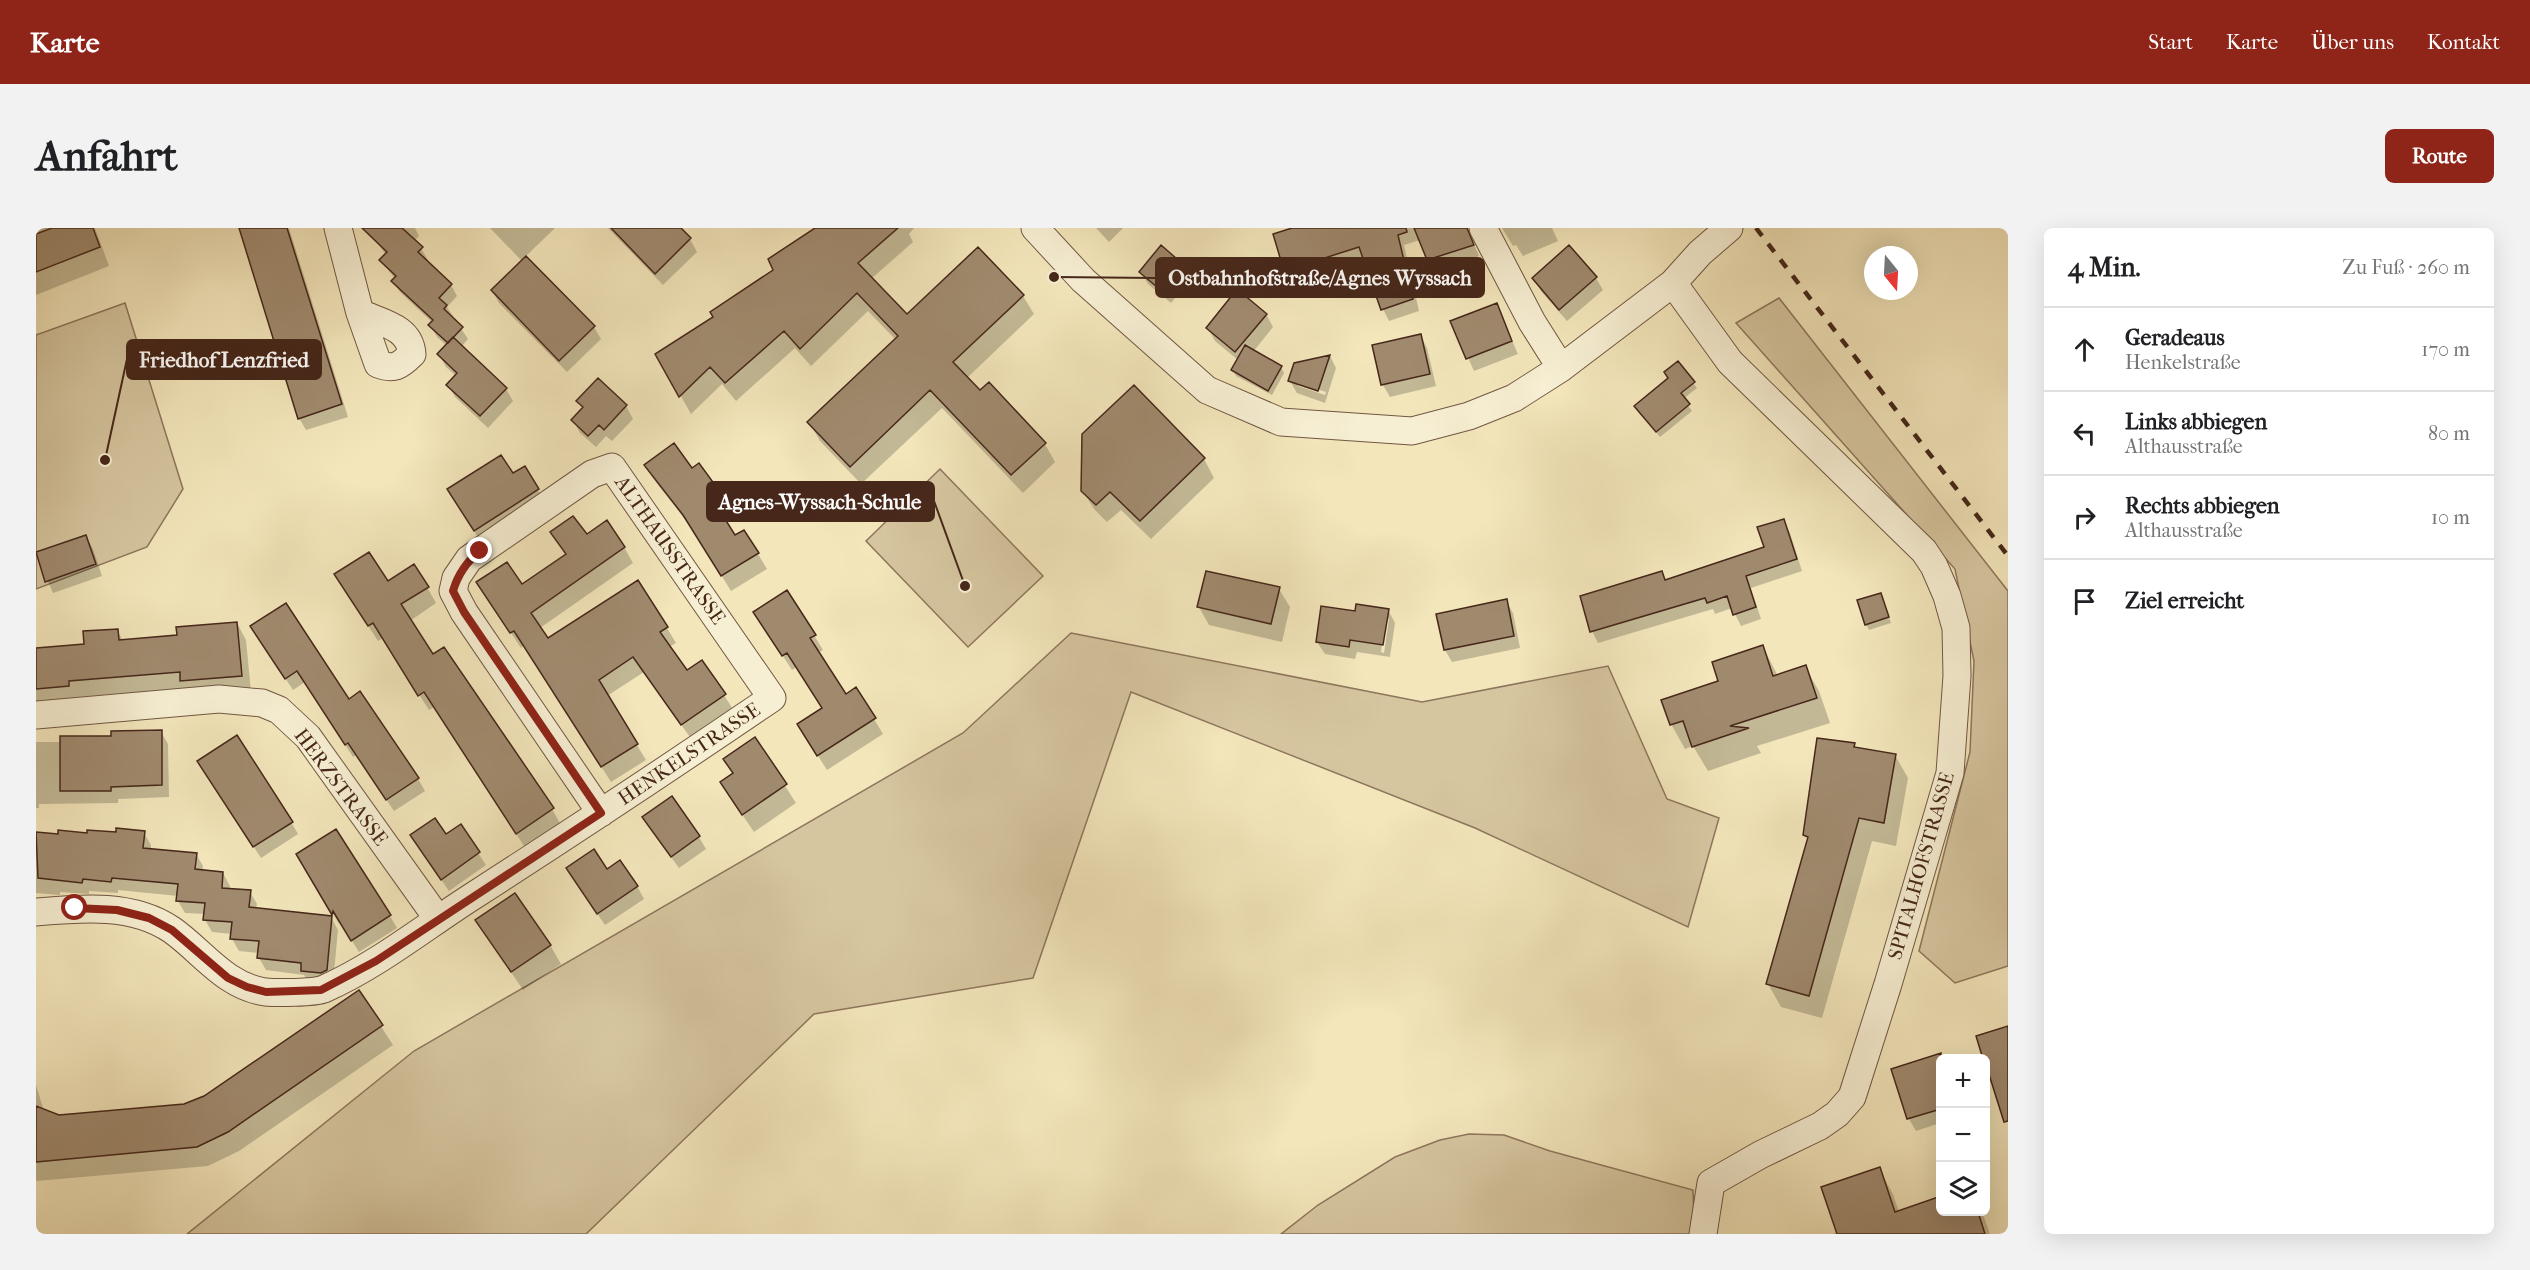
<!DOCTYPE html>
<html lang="de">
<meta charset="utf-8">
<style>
body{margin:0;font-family:"IM FELL French Canon",serif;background:#f2f2f2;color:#202124}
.controls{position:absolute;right:18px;bottom:18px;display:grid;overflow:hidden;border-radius:9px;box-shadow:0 6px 24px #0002}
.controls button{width:54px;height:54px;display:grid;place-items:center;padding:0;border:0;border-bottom:2px solid #e0e0e0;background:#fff;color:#202124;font:30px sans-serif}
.compass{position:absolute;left:1828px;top:18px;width:54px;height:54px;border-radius:50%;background:#fff;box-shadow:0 6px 24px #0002;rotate:162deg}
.stop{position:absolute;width:18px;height:18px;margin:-14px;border:4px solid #8f2418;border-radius:50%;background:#fff}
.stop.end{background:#8f2418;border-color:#fff;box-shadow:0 2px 6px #0008}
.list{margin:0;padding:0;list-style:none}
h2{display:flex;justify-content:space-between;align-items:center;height:78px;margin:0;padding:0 24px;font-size:26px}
h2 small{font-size:20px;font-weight:400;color:#757577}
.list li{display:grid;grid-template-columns:39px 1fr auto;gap:18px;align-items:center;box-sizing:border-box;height:84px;padding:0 24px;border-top:2px solid #e0e0e0}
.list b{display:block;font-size:22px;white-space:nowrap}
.list p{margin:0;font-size:20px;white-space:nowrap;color:#757577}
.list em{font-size:20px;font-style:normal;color:#757577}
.icon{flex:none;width:33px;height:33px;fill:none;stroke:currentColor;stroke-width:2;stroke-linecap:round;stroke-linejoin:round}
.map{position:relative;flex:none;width:1972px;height:1006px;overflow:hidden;border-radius:9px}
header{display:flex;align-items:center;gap:36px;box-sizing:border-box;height:84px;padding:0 30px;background:#8f2418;color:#fff}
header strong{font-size:28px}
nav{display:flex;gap:33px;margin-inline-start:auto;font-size:21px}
.intro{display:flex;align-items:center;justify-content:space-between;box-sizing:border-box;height:144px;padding:0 36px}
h1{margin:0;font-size:42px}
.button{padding:15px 27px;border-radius:9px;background:#8f2418;color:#fff;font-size:21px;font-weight:700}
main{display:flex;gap:36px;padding:0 36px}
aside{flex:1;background:#fff;border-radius:9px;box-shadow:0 6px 24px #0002}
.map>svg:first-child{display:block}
.green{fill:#d6c6a0;stroke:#8e765d;stroke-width:1.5}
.shadow{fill:#0003;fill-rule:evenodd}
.building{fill:#a08a6e;stroke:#46271a;stroke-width:1.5}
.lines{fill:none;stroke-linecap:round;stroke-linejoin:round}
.minor-casing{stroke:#715742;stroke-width:29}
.minor{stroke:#f7efd3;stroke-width:27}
.rail{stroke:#46271a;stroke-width:4.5;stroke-dasharray:10 10;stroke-linecap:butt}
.route{stroke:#8f2418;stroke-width:8}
.labels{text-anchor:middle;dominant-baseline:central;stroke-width:4.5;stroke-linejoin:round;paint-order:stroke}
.street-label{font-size:20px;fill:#46271a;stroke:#f7efd3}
.leader{fill:none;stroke:#46271a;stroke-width:2}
.callout-dot{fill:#46271a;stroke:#f7efd3;stroke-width:2}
.callout{fill:#46271a;stroke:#46271a;stroke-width:2}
.callout-label{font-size:21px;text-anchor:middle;font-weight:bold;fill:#fff}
</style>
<header>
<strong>Karte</strong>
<nav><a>Start</a><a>Karte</a><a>Über uns</a><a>Kontakt</a></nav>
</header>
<div class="intro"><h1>Anfahrt</h1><a class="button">Route</a></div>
<main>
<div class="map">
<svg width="1972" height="1006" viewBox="0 0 1972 1006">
<rect width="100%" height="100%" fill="#f3e6bb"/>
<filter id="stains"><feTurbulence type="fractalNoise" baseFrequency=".00333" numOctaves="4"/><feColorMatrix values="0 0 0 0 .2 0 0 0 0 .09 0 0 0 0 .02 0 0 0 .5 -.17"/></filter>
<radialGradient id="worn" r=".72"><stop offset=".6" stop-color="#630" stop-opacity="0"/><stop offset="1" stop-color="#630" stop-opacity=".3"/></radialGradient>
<!-- green -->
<path class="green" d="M1743 70 1972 363V738L1919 755 1883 723 1934 524 1938 433 1919 341 1700 95Z
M89 75 147 261 111 319 0 361V107Z
M904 241 1007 348 932 419 830 313Z
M1035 405 1386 474 1572 438 1631 571 1683 590 1652 699 1439 600 1095 464 997 750 778 786 550 1006H151L378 823 927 505Z
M1433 906 1468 907 1514 923 1657 962 1658 988 1655 1006H1245L1282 977 1359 929 1404 912Z"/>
<!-- shadow -->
<path class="shadow" d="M0 0H59L73 38 0 67Z
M209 0H253L312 189 270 202 263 190Z
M336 0H379L383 8 378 13 385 20 392 32 390 34 415 57 421 68 411 79 432 111 425 119 470 161 477 173 452 200 419 169 412 157 420 148 410 139 403 126 411 118 401 109 394 97 397 95 364 64 357 53 359 51 345 32 350 27 336 8Z
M454 0H519L489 29 558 99 565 111 531 144 463 75 456 62 486 33Z
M572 0H643L654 11 661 24 627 57Z
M781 0H878L873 6 877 14 835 51 871 88 987 68 998 86 931 150 944 164 1009 216 1019 234 987 265 906 180 825 256 784 213 773 194 860 112 832 83 775 138 759 120 700 173 686 156 655 186 621 126 679 90 739 43Z
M1060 0H1087L1073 14Z
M1261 0H1423L1431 1 1443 28 1399 43 1384 12 1368 17 1383 83 1353 93 1347 81 1329 31 1256 54 1250 43 1238 7Z
M1466 0H1516L1522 13 1487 28 1480 17 1477 18Z
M1148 39 1155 51 1135 75 1112 56 1105 44Z
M1498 50H1560L1567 62 1531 93 1505 63Z
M1460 77 1482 126 1438 143 1416 94Z
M1230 86 1237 99 1217 124 1245 139 1248 145 1236 167 1200 148 1197 142 1202 132 1179 113 1172 100Z
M1384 107 1391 120 1400 158 1354 169 1347 157Z
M1294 128 1300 140 1289 175 1261 165 1254 153 1259 136ZM1262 155 1290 164 1289 167 1262 158Z
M562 152 590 178 597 191 576 213 570 208 560 219 544 205 537 192 547 182 542 173Z
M1657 155 1661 160 1647 171 1656 183 1624 209 1603 183Z
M1168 231 1178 250 1115 311 1085 282 1071 294 1058 281 1046 262Z
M610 238 656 242 681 262 690 277 682 283 699 309 722 326 731 341 695 363 658 303 619 253Z
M488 240 513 280 449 321 424 280Z
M1747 293 1754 305 1766 343 1715 360 1725 391 1705 398 1696 380 1679 386 1677 381 1562 415 1556 403 1626 345 1631 353 1730 320Z
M516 305 550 309 588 319 597 335 504 400 512 412 631 400 640 415 633 419 651 444 688 467 698 483 656 512 608 444 571 468 610 532 575 554 488 417 485 420 452 370 485 358 531 327Z
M50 309 57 321 66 348 17 365 0 326Z
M351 355 391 359 400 375 374 393 396 428 516 581 525 597 490 621 398 479 393 482 347 410 342 413 309 362Z
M1243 361 1254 379 1246 414 1173 397 1163 379Z
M1845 366 1855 395 1833 402 1830 396Z
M1470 373 1477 385 1484 420 1416 434 1409 422Z
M1352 382 1359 395 1354 429 1321 424 1319 431 1289 426 1281 414 1320 385ZM1350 391H1353L1348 425 1345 424Z
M201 395 210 412 215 464 151 460 42 469V475L0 478V421L49 417 81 402 87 413 142 409Z
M728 399 778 407 787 422 782 425 809 468 820 461 847 506 791 542 772 512 788 481 761 439 756 442Z
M223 410 312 473 382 551 389 563 358 583 320 527 317 529 269 454 257 462Z
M1727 419 1742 448 1769 439 1783 463 1794 495 1721 518 1725 525 1672 543 1657 518 1649 521 1635 496Z
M125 504 132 516 133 569 82 571V575L3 576V580H0V514H25Z
M719 511 760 575 718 604 697 573 698 546Z
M1818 516 1821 521 1859 527 1872 550 1860 618 1836 613 1786 790 1745 779 1732 756 1773 613 1769 607Z
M170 545 255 594 262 606 225 630Z
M424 598 450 637 413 663 383 620 409 608Z
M615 602 663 609 670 621 643 640Z
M0 605 52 607 108 605 115 617V622L160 626 167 638 166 643 187 645 194 658 193 662 214 664 221 676 220 681 295 689 302 702 297 755H273L268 747 230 742 223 730V725L203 723 196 711V706L176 704 169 692V686L149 685 142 673V668L82 662V665L53 663V666L24 664V667L0 665Z
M262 627 354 688 361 700 323 724 303 692V696Z
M539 653 601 658 608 671 569 697Z
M441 693 514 717 525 736 487 762Z
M323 764 357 817 203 923 172 938 0 953V857L8 883 23 888 149 877 169 870Z
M1904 826 1906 830H1904V895L1880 903 1873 891 1857 842Z
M1843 941 1857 966 1863 984H1946L1954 1006H1796L1802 1004Z"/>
<!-- building -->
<path class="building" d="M16 0H57L64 19 0 44V6Z
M203 0H251L306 176 262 191Z
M326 0H366L387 19 382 24 416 56 403 70 411 77 408 81 427 99 412 115 392 97 397 92 355 53 360 48 343 32 351 24Z
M575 0H645L655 10 619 46Z
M779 0H862L822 35 871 86 942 19 988 67 917 134 944 162 953 154 1010 215 975 247 894 162 814 239 771 194 862 108 821 65 764 121 748 103 689 155 674 139 643 169 619 126 677 89 674 84 737 42 732 31Z
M1256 0H1370L1371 4 1362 7 1377 71 1345 82 1323 19 1248 43 1237 6Z
M1378 0H1431L1438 17 1391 32Z
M1125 17 1149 38 1127 64 1103 44Z
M1533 17 1561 49 1523 82 1496 50Z
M490 28 559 98 523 133 455 62Z
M1201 61 1231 86 1199 124 1170 100Z
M1461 75 1476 113 1430 131 1414 93Z
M1385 106 1394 146 1345 157 1336 117Z
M417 109 471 160 444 188 410 157 421 145 401 126Z
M1209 117 1246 138 1232 163 1195 142Z
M1294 127 1282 163 1252 153 1258 135Z
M1642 133 1659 154 1645 165 1654 176 1620 204 1598 178 1632 150 1628 144Z
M562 150 591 177 568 202 563 197 552 208 535 192 547 179 540 173Z
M1098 157 1169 230 1104 293 1074 264 1060 277 1045 263 1046 206Z
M638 215 656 240 663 235 682 261 674 267 699 307 708 302 723 325 685 348 647 287 608 237Z
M465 227 477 245 489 238 503 261 438 303 411 261Z
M537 288 551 306 571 292 589 319 495 385 512 410 602 352 632 399 624 404 651 442 666 432 690 466 645 497 597 429 563 452 602 516 565 539 478 403 474 405 440 354 471 334 486 356 530 326 514 304Z
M1748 291 1761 331 1710 348 1720 379 1697 387 1691 368 1671 375 1669 370 1554 404 1544 368 1626 343 1629 352 1728 319 1721 299Z
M50 307 60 336 9 354 0 324Z
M333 324 352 353 378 336 393 359 365 376 397 426 408 419 518 580 480 606 388 464 382 468 337 395 332 398 298 346Z
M1170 343 1244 359 1235 396 1161 379Z
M751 362 780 407 774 410 810 466 820 459 840 490 781 528 761 496 786 480 751 425 746 428 717 384Z
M1845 365 1853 389 1829 397 1821 372Z
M1471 371 1478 408 1408 422 1400 386Z
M250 375 313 471 324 463 383 550 350 572 312 515 309 517 261 443 249 451 214 398Z
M1320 376 1353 381 1347 417 1314 412 1313 419 1280 414 1285 378 1319 383Z
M201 394 206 448 144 453V444L33 453V458L0 461V420L48 416 47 403 82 401 83 412 141 407 140 399Z
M1727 417 1737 448 1770 437 1781 470 1694 498 1713 500 1656 519 1647 493 1634 497 1625 472 1682 453 1676 434Z
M126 502V557L75 559V563H24V508H75V503Z
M201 507 257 594 217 619 161 533Z
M719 509 751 556 706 587 684 554 697 545 687 531Z
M1781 510 1819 515 1818 519 1860 526 1848 595 1823 590 1773 768 1730 756 1772 609 1767 607Z
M636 568 664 608 635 629 606 589Z
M399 590 410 606 425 596 444 624 405 652 374 607Z
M80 600 109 603 107 620 161 625 159 641 187 644 186 660 215 662 213 679 296 688 291 742 285 745 265 743V735L221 730 223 713 194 711 196 694 167 692 169 675 140 673 142 656 76 650 75 654 47 651 46 655 2 650 0 604 22 606V602L51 605V602L80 604Z
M300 601 355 687 315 713 297 683 296 687 260 626Z
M558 621 571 641 584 632 602 658 561 686 530 640Z
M479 665 515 717 475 744 439 692Z
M323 762 347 797 192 904 161 919 0 934V878L23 887 148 876 168 868Z
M1972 798V893L1968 894 1950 837V831H1947L1940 808Z
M1905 825V881L1871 891 1855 841Z
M1844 939 1859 984 1905 968V984H1942L1949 1006H1801L1785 959Z"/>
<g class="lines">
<!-- minor casing -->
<g class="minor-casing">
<path id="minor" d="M302 0 324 85
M999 0 1047 52 1171 162 1245 194 1376 203 1433 188 1478 170 1525 140 1637 55 1664 25 1693 0
M1447 0 1496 94 1525 140
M1637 55 1694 134 1888 323 1898 338 1911 368 1920 400 1921 448 1914 545 1852 756 1816 869 1801 886 1784 898 1724 927 1675 955 1667 1006
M324 85C346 95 374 99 376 126 364 138 358 142 342 136Z
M0 487 183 471 226 475 243 482 272 509 402 691
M0 684C45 680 97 675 136 702 167 724 189 758 229 764 240 765 278 765 288 761 340 738 386 701 434 670 535 605 636 538 736 470L576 239 556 246 433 331 420 350 417 363 428 384 565 585"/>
</g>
<!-- minor -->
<use href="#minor" class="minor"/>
<!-- rail -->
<path class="rail" d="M1720 0 1972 328"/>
</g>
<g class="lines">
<!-- route -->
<path class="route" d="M39 680 81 682 113 690 136 702 192 750 211 759 230 764 285 762 340 733 565 585 428 384 417 363C422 346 430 334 444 323"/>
</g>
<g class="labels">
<!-- street labels -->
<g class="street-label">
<text transform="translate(634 322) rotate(55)">ALTHAUSSTRASSE</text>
<text transform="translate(653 526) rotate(-34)">HENKELSTRASSE</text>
<text transform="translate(305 559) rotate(53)">HERZSTRASSE</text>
<text transform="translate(1885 638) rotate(-74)">SPITALHOFSTRASSE</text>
</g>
</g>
<!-- callouts -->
<path class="leader" d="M1018 49L1120 50M69 232L91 131M929 358L898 273"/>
<g class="callout-dot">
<circle cx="1018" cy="49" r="6"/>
<circle cx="69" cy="232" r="6"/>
<circle cx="929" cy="358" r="6"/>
</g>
<g class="callout">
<rect x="1120" y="30" width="328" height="39" rx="6"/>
<rect x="91" y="112" width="194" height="39" rx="6"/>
<rect x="671" y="254" width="227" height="39" rx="6"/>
</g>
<g class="callout-label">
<text x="1284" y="57">Ostbahnhofstraße/Agnes Wyssach</text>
<text x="188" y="139">Friedhof Lenzfried</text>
<text x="784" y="281">Agnes-Wyssach-Schule</text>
</g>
<rect width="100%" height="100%" filter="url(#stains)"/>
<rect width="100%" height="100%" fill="url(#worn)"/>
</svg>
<div class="controls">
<button>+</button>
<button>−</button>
<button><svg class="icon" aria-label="layers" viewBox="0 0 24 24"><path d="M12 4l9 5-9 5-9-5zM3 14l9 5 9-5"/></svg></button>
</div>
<svg class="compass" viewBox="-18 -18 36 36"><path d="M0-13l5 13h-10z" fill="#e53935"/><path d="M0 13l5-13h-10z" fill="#757577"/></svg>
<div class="stop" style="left:39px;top:680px"></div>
<div class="stop end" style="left:444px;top:323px"></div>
</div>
<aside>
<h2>4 Min.<small>Zu Fuß · 260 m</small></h2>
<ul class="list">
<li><svg class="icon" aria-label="ahead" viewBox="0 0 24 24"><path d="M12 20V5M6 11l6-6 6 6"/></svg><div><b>Geradeaus</b><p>Henkelstraße</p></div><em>170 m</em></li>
<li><svg class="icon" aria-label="left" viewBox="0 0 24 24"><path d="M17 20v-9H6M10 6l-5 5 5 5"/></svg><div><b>Links abbiegen</b><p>Althausstraße</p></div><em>80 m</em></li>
<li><svg class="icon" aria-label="right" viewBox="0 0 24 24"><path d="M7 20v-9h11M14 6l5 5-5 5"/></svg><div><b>Rechts abbiegen</b><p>Althausstraße</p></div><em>10 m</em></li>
<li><svg class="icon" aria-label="arrive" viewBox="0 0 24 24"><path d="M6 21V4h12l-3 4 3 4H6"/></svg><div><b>Ziel erreicht</b></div></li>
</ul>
</aside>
</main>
